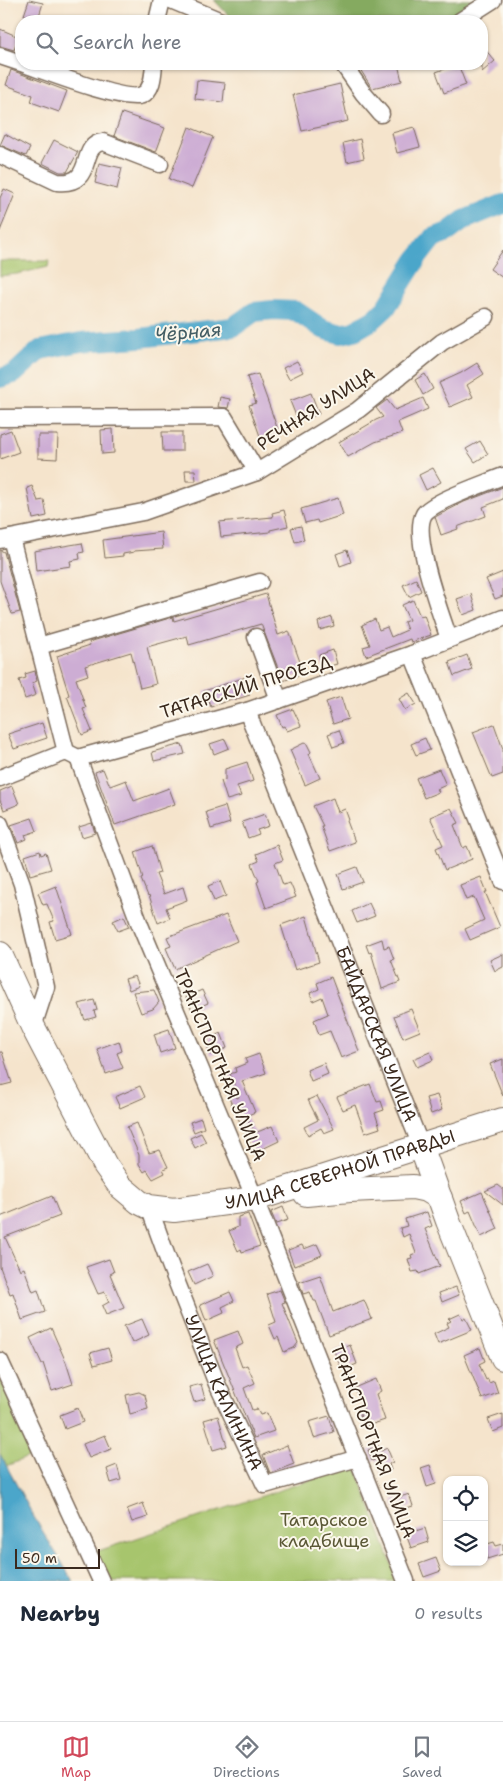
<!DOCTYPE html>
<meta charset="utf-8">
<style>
body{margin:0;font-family:"Shantell Sans",sans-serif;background:#f2f2f3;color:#1f2937}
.controls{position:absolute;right:15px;bottom:15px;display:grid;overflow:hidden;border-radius:10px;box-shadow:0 1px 4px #0004}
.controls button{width:45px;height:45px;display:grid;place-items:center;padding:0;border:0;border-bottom:1px solid #e0e1e3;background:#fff;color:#1f2937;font:25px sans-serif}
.scale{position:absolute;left:15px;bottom:12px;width:85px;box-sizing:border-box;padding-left:5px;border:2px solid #3b2a1e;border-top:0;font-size:14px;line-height:18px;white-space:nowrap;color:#3b2a1e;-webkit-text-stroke:4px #fbf7ec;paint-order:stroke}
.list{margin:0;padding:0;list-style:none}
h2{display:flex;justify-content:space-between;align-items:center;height:65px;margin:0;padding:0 20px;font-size:21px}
h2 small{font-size:16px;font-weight:400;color:#747a83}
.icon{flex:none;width:28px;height:28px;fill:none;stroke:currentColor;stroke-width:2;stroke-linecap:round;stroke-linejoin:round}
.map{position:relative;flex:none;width:503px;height:1581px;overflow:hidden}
.search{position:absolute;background:#fff;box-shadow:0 1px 4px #0004;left:15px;right:15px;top:15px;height:55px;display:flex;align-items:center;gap:12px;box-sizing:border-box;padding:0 18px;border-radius:20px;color:#747a83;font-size:19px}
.sheet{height:140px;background:#fff}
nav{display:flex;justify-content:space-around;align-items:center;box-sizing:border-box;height:70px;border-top:1px solid #e0e1e3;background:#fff;font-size:14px;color:#747a83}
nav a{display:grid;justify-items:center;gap:2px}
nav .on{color:#d1495b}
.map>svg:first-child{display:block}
.green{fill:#a7c56d;stroke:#717846}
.forest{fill:#85aa60;stroke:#606a3f}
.water{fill:#4ca6ca;stroke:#446874}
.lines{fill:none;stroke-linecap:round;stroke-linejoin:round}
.river{stroke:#4ca6ca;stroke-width:20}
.building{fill:#cdadd4}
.minor-casing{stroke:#7c6b5b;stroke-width:19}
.highway-casing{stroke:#7c6b5b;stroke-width:26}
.minor{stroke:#fff;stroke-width:16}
.highway{stroke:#fff;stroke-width:24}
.labels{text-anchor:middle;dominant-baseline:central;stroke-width:4;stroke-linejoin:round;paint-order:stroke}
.street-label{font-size:18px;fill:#3b2a1e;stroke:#fbf7ec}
.park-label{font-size:18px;fill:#5b5836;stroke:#fbf7ec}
.water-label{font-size:19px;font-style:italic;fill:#425c63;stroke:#fbf7ec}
</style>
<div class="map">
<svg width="503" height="1581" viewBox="0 0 503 1581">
<rect width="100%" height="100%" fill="#fbf7ec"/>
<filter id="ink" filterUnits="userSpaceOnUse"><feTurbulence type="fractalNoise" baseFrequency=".02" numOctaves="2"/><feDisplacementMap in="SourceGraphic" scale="10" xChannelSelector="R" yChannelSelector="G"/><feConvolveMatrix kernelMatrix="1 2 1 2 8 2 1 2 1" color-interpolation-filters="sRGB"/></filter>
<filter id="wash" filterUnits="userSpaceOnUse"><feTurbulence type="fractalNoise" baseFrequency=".0096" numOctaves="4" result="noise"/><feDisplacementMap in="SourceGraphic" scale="20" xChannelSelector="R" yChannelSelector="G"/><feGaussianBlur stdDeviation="1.12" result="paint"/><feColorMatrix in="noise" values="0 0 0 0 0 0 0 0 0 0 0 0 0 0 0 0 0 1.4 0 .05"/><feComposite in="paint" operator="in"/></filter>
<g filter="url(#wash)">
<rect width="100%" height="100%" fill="#f5e4cc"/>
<!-- green -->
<path class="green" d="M0 261H49L48 267 17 274 0 276Z
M0 1376 33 1455 6 1466 0 1454Z
M355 1465 398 1581H108L95 1552Z"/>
<!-- forest -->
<path class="forest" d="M214 0H480L454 16 427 21H234Z"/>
<!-- water -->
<path class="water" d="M0 1454 34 1517 73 1581H0Z"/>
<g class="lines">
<!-- river -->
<path class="river" d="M0 378 14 374 40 350 81 342 139 338 233 327 254 312 273 310 296 311 323 329 341 334 354 331 373 320 386 308 416 260 433 238 448 232 464 220 503 204"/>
</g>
<g id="blocks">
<!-- building -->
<path class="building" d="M29 0 43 3 38 19 24 15Z
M0 29 19 37 14 50 0 46Z
M482 46 495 61 482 72Z
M368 64H398L402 81 372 88 358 66Z
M458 64 466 85 444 93 436 72Z
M11 70 67 91 59 112 31 102 33 95 6 85Z
M197 80 225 83 223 102 195 99Z
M340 84 348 121 302 131 293 95Z
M122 113 165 128 156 152 114 136Z
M189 127 213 137 192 188 169 179Z
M414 127 420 147 397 153 392 133Z
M5 134 30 148 26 156 0 145Z
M360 139 364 158 347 162 343 143Z
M54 140 78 152 67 172H60L42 163Z
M99 163 122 168 117 189 95 183Z
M4 189 15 194 0 231V198Z
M503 250V278L490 269Z
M297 361 303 372 289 379 283 368Z
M477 363 484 374 467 385 473 397 450 407 439 383 461 373Z
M258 374 279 433 261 439 249 405 256 403 247 377Z
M425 374 433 389 423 395 415 380Z
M311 393 319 414 298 421 290 401Z
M220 397 230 399 228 408 218 407Z
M423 398 428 409 398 422 402 433 375 442 348 457 339 442 376 420 383 417 376 408 383 403 387 400 395 410Z
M113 429 114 453 102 454 101 430Z
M11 430 19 452 0 459V434Z
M162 432H182V451H163Z
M38 435H58L57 459 38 458Z
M480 441 488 454 475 462 466 449Z
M433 468 441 482 426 490 419 475Z
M185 470H195L196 481H186Z
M32 486 38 501 44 500 47 516 33 519 27 488Z
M503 487V499L483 507 486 516 457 527 458 529 441 535 435 517 464 502Z
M338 498 343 515 318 523 317 520 305 523 301 509Z
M284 510 288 526 270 530V532L221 537 219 522 273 517 272 513Z
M301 526 304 540 295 542 291 528Z
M161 532 163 549 134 551V552L123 554V556L105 558 103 540Z
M82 543 84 552 79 553 80 559 70 561 71 566 36 571 34 551Z
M0 550 4 552 20 612 12 614 0 581Z
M347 550 351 562 340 566 336 554Z
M503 572V596L495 599 486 579Z
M416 579 421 591 409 597 403 585Z
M266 594 278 635 289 631 304 673 283 681 261 624 189 645 187 636 147 647 156 684 140 688 131 652 85 666 88 675 76 679 86 708 83 709 92 731 82 735 67 696 69 695 57 656 90 645 89 642 173 617 174 621Z
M471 594 476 610 463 615 457 599Z
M413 600 420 616 424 615 431 635 411 642 410 639 366 656 363 647 370 645 362 625 375 619 379 630 387 627 391 637 407 630 404 622 409 620 402 605Z
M332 617 334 626 320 630 318 622Z
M333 650 337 664 323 668 319 655Z
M467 655 472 669 454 676 449 662Z
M35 671 37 681 32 683 36 695 25 699 19 680 26 678 25 674Z
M246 677 250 687 247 688 250 695 234 700V698L211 707 204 691Z
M409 693 416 704 405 710 399 699Z
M341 697 348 719 333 724 326 702Z
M293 709 301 726 287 731 284 726 282 727 277 715Z
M42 723 47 738 14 749 8 734Z
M494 724 503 749V774L492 778 473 732Z
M339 730 344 743 333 747 328 734Z
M425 738 430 750 416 755 411 744Z
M225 739 229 748 214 754 210 744Z
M306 742 311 752 309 754 320 778 305 785 290 750Z
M182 744 185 754 154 761 152 752Z
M247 762 253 781 237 786 241 796 227 800 221 781 225 780V769Z
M103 769 110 786 126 780 134 801 169 788 175 804 115 825 95 772Z
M439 769 446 785 437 789 439 792 424 798 416 778Z
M12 786 19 804 4 810 0 800V791Z
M333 798 338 812 345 809 349 820 347 821 355 842 330 851 321 826H323L313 806Z
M225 806 230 823 211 829 206 812Z
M451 808 459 823 454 825 463 848 467 846 472 859 445 870 436 848 443 845 430 817Z
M265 814 269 826 257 830 259 834 248 838 242 822Z
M32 818 37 831 25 835 27 839 18 843 11 825Z
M92 823 95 833 82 837 79 827Z
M277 845 283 860 275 863 283 885 290 883 296 897 266 908 257 882 259 881 252 864 259 861 256 854Z
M152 846 160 873 156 874 164 894 183 887 187 900 166 908 170 918 158 923 149 895 148 896 141 879 143 878 135 852Z
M40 851 41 855 46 853 51 869 30 875 25 856Z
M357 867 363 882 343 889 338 874Z
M481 877 487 892H485L500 927 470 940 465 929 484 920 474 897 466 900 460 885Z
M220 881 226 896 214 901 208 886Z
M56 886 72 934 55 939 50 922 54 921 47 904 43 905 38 893Z
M369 903 375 916 357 923 352 911Z
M226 915 237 941 175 969 166 948 171 946 167 937Z
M124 916 129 927 118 931 113 921Z
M306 916 319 962 295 970 281 925Z
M382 939 384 948 389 946 394 959 391 960 400 982 382 989 371 952 369 953 366 945Z
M503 954V967L495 971 490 960Z
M135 976 139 986 129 990 125 979Z
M331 977 359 1051 341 1058 330 1031 319 1035 314 1020 328 1014 322 997 313 1001 310 993 319 989 317 983Z
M154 990 159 1002 153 1009 141 1013 133 992Z
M202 990 208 1003 192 1010 186 997Z
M94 1000 97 1010 94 1011 96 1017 85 1020 79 1004Z
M411 1009 420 1031 403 1038 394 1016Z
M169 1029 175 1048 160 1053 154 1034Z
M221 1033 227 1048 211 1055 206 1043 209 1038Z
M119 1041 122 1051 117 1053 123 1068 106 1074 97 1049Z
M0 1052H2L12 1083 0 1086Z
M430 1052 433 1060 417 1067 413 1059Z
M259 1054 266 1073 242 1081 255 1112 246 1116 255 1133 272 1126 279 1141 254 1153 229 1098 236 1095 237 1098 239 1097 230 1074 236 1072 235 1068 247 1063 245 1059Z
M503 1059V1096L490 1064Z
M324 1063 328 1074 311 1081 307 1070Z
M370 1084 377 1102 381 1101 384 1110 375 1113 380 1128 365 1133 355 1105 343 1110 337 1097Z
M140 1086 145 1097 120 1108 115 1097Z
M437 1095 442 1110 431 1114 426 1098Z
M317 1096 334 1129 324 1133 321 1128 308 1135 304 1127 318 1120 308 1100Z
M201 1118 204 1128 194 1132 190 1122Z
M137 1123 149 1153 160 1150 168 1167 163 1169 165 1173 153 1179 147 1170 144 1172 139 1164V1155L127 1127Z
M201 1133 206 1142 195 1148 190 1138Z
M498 1185 503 1189V1205L485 1191Z
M482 1192 498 1229 481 1237 470 1211 466 1213 461 1201Z
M52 1196 60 1216 5 1237 20 1270 24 1268 33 1292 38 1290 45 1312 22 1320 13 1293 10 1294 0 1267V1217Z
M283 1207 288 1220 276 1224 271 1212Z
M427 1212 432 1226 425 1229 440 1266 419 1274 418 1271 412 1272 408 1259 412 1258 411 1255 416 1253 409 1234 403 1237 400 1228 407 1226 405 1219Z
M248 1214 260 1246 242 1252 241 1249 238 1251 229 1231 238 1227V1217Z
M317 1244 322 1255 294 1266 288 1250 302 1245 304 1249Z
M109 1259 114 1272 110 1274 124 1308 106 1315 102 1306 109 1302 105 1292 98 1294 86 1267Z
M207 1264 213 1276 194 1285 188 1272Z
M320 1275 333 1312 364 1300 372 1319 329 1335 316 1301H314L310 1292 303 1294 299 1282Z
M456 1287 459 1295 442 1302 439 1293Z
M280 1290 285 1302 282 1303 298 1343 294 1348 284 1352 278 1337 275 1339 269 1325 276 1322 267 1294Z
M230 1292 234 1301 222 1307 224 1313 206 1321 200 1305Z
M460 1314 463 1319 466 1318 472 1330 438 1344 434 1334 449 1327 447 1323 451 1321 449 1319Z
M142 1319 149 1335 132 1343 124 1326Z
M51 1328 66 1362 73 1384 52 1391 43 1363 42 1364 30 1338Z
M238 1331 243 1344 235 1348 242 1367 247 1365 255 1383 244 1388 252 1410 257 1409 260 1415 267 1413 274 1431 254 1438 214 1340Z
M350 1345 357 1364 342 1370 334 1351Z
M108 1348 112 1360 94 1365 90 1353Z
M480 1348 485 1361 479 1364 486 1380 488 1379 489 1383 494 1381 498 1393 482 1399 464 1355Z
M376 1379 381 1391 376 1394 385 1420 364 1427 360 1414 365 1413 355 1388Z
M201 1384 205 1399 194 1402 189 1387Z
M139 1392 145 1395 148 1409 130 1414 126 1395Z
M78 1408 83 1422 65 1429 60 1415Z
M503 1414V1428L493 1432 488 1419Z
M218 1416 227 1446 213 1450 204 1420Z
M329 1416 334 1432 314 1438 309 1422Z
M105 1435 111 1449 89 1458 83 1444Z
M287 1445 294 1464 270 1473 263 1455Z
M379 1446 381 1451 387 1448 393 1462 389 1464 391 1470 381 1473 376 1459 372 1461 368 1450Z
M117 1465 121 1480 111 1483 107 1469Z
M430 1465 436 1484 427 1487 421 1468Z
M409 1494 413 1506 396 1511 392 1500Z
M143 1503 148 1517 132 1522 127 1509Z
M425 1528 429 1542 411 1548 406 1534Z
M494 1542 496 1546 503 1544V1554L487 1559 484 1545Z
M436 1558 441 1571 424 1577 419 1564Z"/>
</g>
</g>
<g filter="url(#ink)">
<use href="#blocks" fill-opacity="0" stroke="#7c6b5b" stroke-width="1"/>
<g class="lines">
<!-- minor casing -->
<g class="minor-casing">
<g id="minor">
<path d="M171 0 221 21"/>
<path d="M157 21 162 0"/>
<path d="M460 21 493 0"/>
<path d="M0 56 21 63"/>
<path d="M24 64C45 71 126 103 142 95 153 90 153 74 154 64"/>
<path d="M343 64 363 93 381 114"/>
<path d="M0 155 57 182C97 186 77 145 103 142L160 164"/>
<path d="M0 418 224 417 257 472 358 410 442 342 486 317"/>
<path d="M11 538 66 752"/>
<path d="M0 540 143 512 257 472"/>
<path d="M256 637 279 700"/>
<path d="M449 639C441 614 411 536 424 514 433 501 487 483 503 476"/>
<path d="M39 646 260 582"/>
<path d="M412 654 503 881"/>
<path id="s1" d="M247 711 421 1146"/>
<path d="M78 758 140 925 255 1199 406 1581"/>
<path d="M0 778 66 752 78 758 247 711 412 654 503 618"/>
<path d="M0 824 22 884 46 987 33 1027"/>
<path id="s2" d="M149 1207 170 1265 217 1384 265 1485 358 1458"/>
<path d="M0 1361 101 1581"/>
</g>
</g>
<!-- highway casing -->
<g class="highway-casing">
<g id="highway">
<path id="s3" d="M0 954 33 1027 105 1165 120 1186 139 1202 149 1207 174 1210 255 1199 503 1120"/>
<path d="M421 1146 448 1221 503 1358"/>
<path d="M306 1194 350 1190 413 1187 427 1190 440 1198"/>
</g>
</g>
<!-- minor -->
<use href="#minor" class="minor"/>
<!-- highway -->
<use href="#highway" class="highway"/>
</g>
</g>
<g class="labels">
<!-- street labels -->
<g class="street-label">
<text transform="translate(316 409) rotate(-33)">РЕЧНАЯ УЛИЦА</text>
<text transform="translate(246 687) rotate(-17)">ТАТАРСКИЙ ПРОЕЗД</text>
<text stroke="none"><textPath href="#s1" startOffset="348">БАЙДАРСКАЯ УЛИЦА</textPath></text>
<text transform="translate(220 1065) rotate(67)">ТРАНСПОРТНАЯ УЛИЦА</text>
<text stroke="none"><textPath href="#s3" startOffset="494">УЛИЦА СЕВЕРНОЙ ПРАВДЫ</textPath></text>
<text stroke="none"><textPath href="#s2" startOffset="200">УЛИЦА КАЛИНИНА</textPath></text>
<text transform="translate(373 1441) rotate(69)">ТРАНСПОРТНАЯ УЛИЦА</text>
</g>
<!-- park labels -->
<g class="park-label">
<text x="324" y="1520">Татарское<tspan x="324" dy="21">кладбище</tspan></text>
</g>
<!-- water labels -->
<g class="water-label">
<text transform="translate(188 332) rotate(-5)">Чёрная</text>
</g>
</g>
</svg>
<div class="controls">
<button><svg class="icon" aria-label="locate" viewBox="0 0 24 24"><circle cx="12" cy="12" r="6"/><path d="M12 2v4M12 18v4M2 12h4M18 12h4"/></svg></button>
<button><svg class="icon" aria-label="layers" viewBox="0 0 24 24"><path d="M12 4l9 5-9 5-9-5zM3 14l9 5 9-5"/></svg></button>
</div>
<div class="scale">50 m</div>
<div class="search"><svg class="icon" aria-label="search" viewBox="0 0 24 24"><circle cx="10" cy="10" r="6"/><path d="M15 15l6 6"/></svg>Search here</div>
</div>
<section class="sheet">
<h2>Nearby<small>0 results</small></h2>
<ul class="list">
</ul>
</section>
<nav>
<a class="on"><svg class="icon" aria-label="map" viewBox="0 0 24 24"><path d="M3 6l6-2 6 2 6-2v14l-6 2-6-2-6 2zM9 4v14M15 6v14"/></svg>Map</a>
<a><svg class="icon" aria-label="directions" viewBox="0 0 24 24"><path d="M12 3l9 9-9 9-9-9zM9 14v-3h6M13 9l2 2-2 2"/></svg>Directions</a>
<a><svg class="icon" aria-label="saved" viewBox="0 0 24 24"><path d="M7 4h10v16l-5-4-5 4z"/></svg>Saved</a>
</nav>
